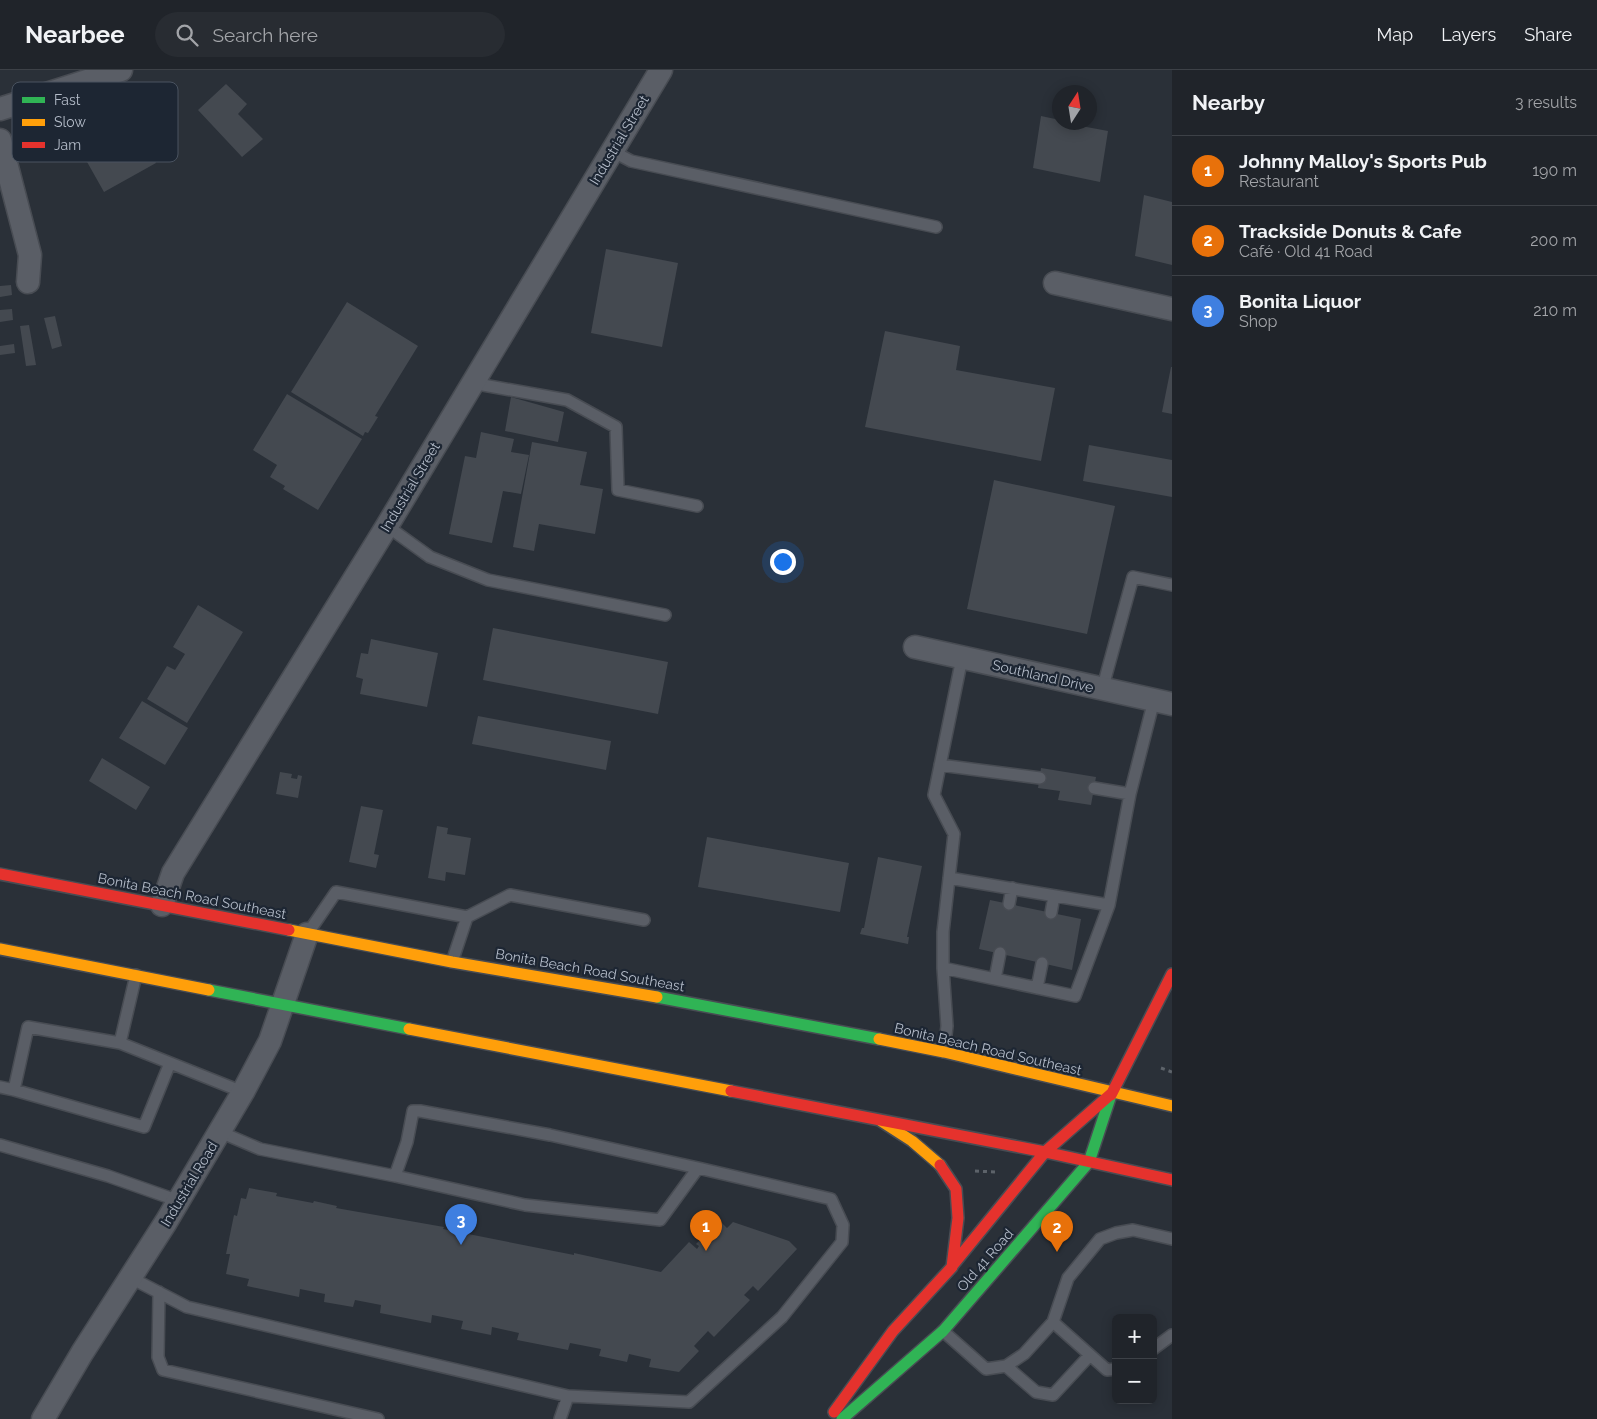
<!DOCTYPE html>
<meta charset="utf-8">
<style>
body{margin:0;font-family:Raleway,sans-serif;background:#282c32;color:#f1f3f6}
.controls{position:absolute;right:15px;bottom:15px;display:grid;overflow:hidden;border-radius:8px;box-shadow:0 2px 12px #0003}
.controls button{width:45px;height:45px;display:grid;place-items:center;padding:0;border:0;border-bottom:1px solid #3d4147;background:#20242a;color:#f1f3f6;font:25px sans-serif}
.compass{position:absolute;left:1052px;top:15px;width:45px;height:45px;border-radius:50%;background:#20242a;box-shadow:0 2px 12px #0003;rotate:12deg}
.you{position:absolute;left:782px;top:491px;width:18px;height:18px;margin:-12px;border:4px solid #fff;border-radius:50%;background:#1a73e8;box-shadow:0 0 0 8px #1a73e833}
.badge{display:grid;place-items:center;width:32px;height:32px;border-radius:50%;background:#848b96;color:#fff;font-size:16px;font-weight:700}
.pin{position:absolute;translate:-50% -41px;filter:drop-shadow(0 1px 2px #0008)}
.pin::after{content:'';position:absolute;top:26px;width:18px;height:15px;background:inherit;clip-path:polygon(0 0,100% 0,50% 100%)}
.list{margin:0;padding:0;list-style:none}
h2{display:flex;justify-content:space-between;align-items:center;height:65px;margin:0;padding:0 20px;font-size:21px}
h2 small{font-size:16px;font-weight:400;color:#a2a4a8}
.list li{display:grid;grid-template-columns:32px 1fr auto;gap:15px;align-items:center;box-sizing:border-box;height:70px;padding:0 20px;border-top:1px solid #3d4147}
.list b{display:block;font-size:19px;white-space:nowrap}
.list p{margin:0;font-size:16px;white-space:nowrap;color:#a2a4a8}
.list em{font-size:16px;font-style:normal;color:#a2a4a8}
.icon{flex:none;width:28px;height:28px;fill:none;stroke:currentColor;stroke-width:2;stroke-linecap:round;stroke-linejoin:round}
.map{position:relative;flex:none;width:1172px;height:1349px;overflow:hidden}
header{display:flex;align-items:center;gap:30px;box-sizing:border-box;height:70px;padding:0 25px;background:#20242a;border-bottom:1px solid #3d4147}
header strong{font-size:24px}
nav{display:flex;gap:28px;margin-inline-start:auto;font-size:18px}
.search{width:350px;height:45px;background:#282c32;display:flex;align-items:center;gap:12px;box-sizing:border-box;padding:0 18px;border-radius:28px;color:#a2a4a8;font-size:19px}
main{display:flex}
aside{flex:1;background:#20242a}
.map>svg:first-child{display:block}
.building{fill:#444950}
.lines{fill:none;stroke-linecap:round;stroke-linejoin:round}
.lane-casing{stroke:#484c53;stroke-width:14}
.street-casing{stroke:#484c53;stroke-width:25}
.fast-casing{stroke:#484c53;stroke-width:14}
.slow-casing{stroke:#484c53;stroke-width:14}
.jam-casing{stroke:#484c53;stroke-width:14}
.path{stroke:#5d636a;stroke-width:3;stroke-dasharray:4 4;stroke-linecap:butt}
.lane{stroke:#5a5e66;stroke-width:11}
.street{stroke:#5a5e66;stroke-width:22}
.fast{stroke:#30b455;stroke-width:11}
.slow{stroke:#ff9f0a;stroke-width:11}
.jam{stroke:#e5322d;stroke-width:11}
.labels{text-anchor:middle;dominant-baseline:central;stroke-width:4.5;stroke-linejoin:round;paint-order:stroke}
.street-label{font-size:14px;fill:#b4bcc9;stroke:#1d2633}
.key{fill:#1d2633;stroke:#4a5360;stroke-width:1}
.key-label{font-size:14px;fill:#b4bcc9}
</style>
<header>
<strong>Nearbee</strong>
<div class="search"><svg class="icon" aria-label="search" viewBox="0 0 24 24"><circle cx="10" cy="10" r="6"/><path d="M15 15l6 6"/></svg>Search here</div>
<nav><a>Map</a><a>Layers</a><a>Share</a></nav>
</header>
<main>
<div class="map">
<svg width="1172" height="1349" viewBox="0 0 1172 1349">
<rect width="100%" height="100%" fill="#2a3038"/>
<!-- building -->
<path class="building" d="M226 14 247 34 238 44 263 69 242 87 198 40Z
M1041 46 1060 50V52L1108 61 1100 112 1033 98Z
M134 53 156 93 104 122 82 83Z
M1144 125 1172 132V195L1135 186Z
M606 179 678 193 662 277 591 263Z
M11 215 12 225 0 227V216Z
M347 232 418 276 375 346 378 347 368 363 365 362 363 366 291 322Z
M12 239 13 250 0 252V240Z
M55 246 62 276 52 279 44 248Z
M29 255 36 295 26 296 20 256Z
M885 261 960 276 956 300 1055 318 1041 391 865 357Z
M14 274 15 283 0 285V276Z
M1171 297H1172V344L1162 342Z
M287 324 362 369 318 440 283 419 285 416 270 407 277 395 253 380Z
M511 327 564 342 558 372 505 361Z
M481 362 514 369 511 382 529 385 521 424 503 421 492 473 449 464 465 386 476 388Z
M532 372 587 382 580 415 603 419 595 464 539 454 534 481 513 477Z
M1089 375 1172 390V427L1083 411Z
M994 410 1115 436 1087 564 967 539Z
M198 535 243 562 187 653 147 629 167 596 175 600 185 584 173 577Z
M493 558 668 592 658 644 483 610Z
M371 569 438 583 427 637 360 624 363 609 356 607 361 583 368 584Z
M142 631 188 658 165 695 119 668Z
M478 646 611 671 606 700 472 674Z
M102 688 150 717 136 740 89 711Z
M1041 698 1096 707 1091 735 1058 730 1060 721 1038 718Z
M280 702 292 704 291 708 297 709 298 705 302 706 298 728 276 724Z
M361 736 383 740 374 784 379 785 376 798 349 792Z
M437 756 448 758 447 764 471 768 465 805 446 802 445 811 428 808Z
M707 767 849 793 840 842 698 817Z
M878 787 922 796 907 867H909L908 874 860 864 862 858H864Z
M990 830 1081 849 1072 900 979 879Z
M249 1118 277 1123 276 1126 313 1133 314 1131 337 1136 336 1138 444 1157 443 1159 574 1185V1183L661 1202 689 1172 697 1179 699 1176 696 1174 717 1153 719 1155 722 1153 727 1158 733 1152 789 1171 797 1179 758 1221 753 1216 744 1225 750 1230 714 1267 708 1261 694 1276 699 1281 679 1302 649 1297 651 1289 629 1284 627 1292 599 1286 601 1279 570 1273 568 1280 517 1270 519 1263 492 1257 491 1265 461 1259 463 1251 432 1245 431 1253 380 1243 381 1235 355 1230 353 1237 324 1232 325 1224 300 1219 299 1227 247 1216 249 1209 226 1204 230 1184H226L234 1145 237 1146 241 1128 246 1129Z"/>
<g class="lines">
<!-- lane casing -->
<g class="lane-casing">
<path id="lane" d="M612 81 631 91 936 157
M472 313 567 330 616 357 618 420 697 436
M387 456 430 487 488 510 665 545
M1102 620 1133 507 1172 515
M940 695 1040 708
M1094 718 1130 724
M949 808 1109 835
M1009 834 1012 818
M1051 843 1054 826
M467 847 510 825 644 850
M308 863 336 822 467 847 452 892
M943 898 1075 926 1109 835 1130 724 1154 630
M136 905 120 973 243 1022
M995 909 1000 883
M1037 918 1042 893
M120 973 28 957 14 1020 144 1057 170 993
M944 982 947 956 943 898V862L954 764 934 725 962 588
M0 1017 14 1020
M220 1062 260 1079 395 1106 407 1072 413 1041H420L550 1065 698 1098 660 1150 525 1135 395 1106
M0 1075 108 1106 179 1131
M131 1208 187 1237 568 1326
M159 1222 158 1287 163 1300 378 1349
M1053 1252 1107 1300 1116 1299
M943 1261 986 1299 1006 1296 1024 1284 1053 1252 1068 1208 1100 1169 1116 1163 1133 1160 1172 1169
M1153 1279 1172 1265
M1006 1296 1036 1322 1053 1325 1090 1285
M560 1349 568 1326 689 1332 782 1247 842 1172 843 1155 831 1129 698 1098"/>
</g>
<!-- street casing -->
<g class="street-casing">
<path id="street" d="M0 39 121 0
M0 70 30 185 28 212
M1055 213 1172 239
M915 577 1172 634
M162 835 173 803 387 456 661 0
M43 1349 82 1283 166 1152 243 1022 270 971 307 864"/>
</g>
<!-- fast casing -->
<g class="fast-casing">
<path id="fast" d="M209 920 409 959
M657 927 879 969
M842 1349 943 1261 1089 1092 1111 1025"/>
</g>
<!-- slow casing -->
<g class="slow-casing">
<path id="slow" d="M289 860 452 892 657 927
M0 879 209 920
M409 959 731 1021
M879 969 944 982 1172 1036
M881 1051 912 1071 940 1095"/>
</g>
<!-- jam casing -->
<g class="jam-casing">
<path id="jam" d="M0 804 289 860
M731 1021 1045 1082 1172 1110
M1111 1025 1172 904
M952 1196 1045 1082 1111 1024
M834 1342 893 1261 952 1197 958 1148 956 1119 940 1095"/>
</g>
<!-- path -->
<path class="path" d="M1161 998 1172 1002
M975 1101 996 1102"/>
<!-- lane -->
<use href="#lane" class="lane"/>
<!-- street -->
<use href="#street" class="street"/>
<!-- fast -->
<use href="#fast" class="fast"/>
<!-- slow -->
<use href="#slow" class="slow"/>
<!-- jam -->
<use href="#jam" class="jam"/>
</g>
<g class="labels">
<!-- street labels -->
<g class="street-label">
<text transform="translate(619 70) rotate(-59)">Industrial Street</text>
<text transform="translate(410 417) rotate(-59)">Industrial Street</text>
<text transform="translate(1043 606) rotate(13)">Southland Drive</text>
<text transform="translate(192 826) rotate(11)">Bonita Beach Road Southeast</text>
<text transform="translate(590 900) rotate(10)">Bonita Beach Road Southeast</text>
<text transform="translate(988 979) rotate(13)">Bonita Beach Road Southeast</text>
<text transform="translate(189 1114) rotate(-59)">Industrial Road</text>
<text transform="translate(985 1190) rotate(-49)">Old 41 Road</text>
</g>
</g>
<!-- legend -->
<rect x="12" y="12" width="166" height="80" rx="8" class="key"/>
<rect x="22" y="27" width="23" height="6" fill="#30b455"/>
<rect x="22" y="49" width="23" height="7" fill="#ff9f0a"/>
<rect x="22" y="72" width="23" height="6" fill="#e5322d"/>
<g class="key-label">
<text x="54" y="35">Fast</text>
<text x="54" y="57">Slow</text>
<text x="54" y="80">Jam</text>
</g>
</svg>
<div class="controls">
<button>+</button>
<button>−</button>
</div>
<svg class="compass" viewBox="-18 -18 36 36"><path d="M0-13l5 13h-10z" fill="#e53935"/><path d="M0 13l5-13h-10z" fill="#a2a4a8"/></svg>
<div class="you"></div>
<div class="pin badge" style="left:706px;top:1181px;background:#e8710a">1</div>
<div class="pin badge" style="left:1057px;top:1182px;background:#e8710a">2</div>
<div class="pin badge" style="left:461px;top:1175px;background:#3f7fe0">3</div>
</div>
<aside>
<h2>Nearby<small>3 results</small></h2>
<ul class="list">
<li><span class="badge" style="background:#e8710a">1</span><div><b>Johnny Malloy's Sports Pub</b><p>Restaurant</p></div><em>190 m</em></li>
<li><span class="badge" style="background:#e8710a">2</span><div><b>Trackside Donuts &amp; Cafe</b><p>Café · Old 41 Road</p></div><em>200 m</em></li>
<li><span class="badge" style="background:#3f7fe0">3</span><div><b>Bonita Liquor</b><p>Shop</p></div><em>210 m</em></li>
</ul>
</aside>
</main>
